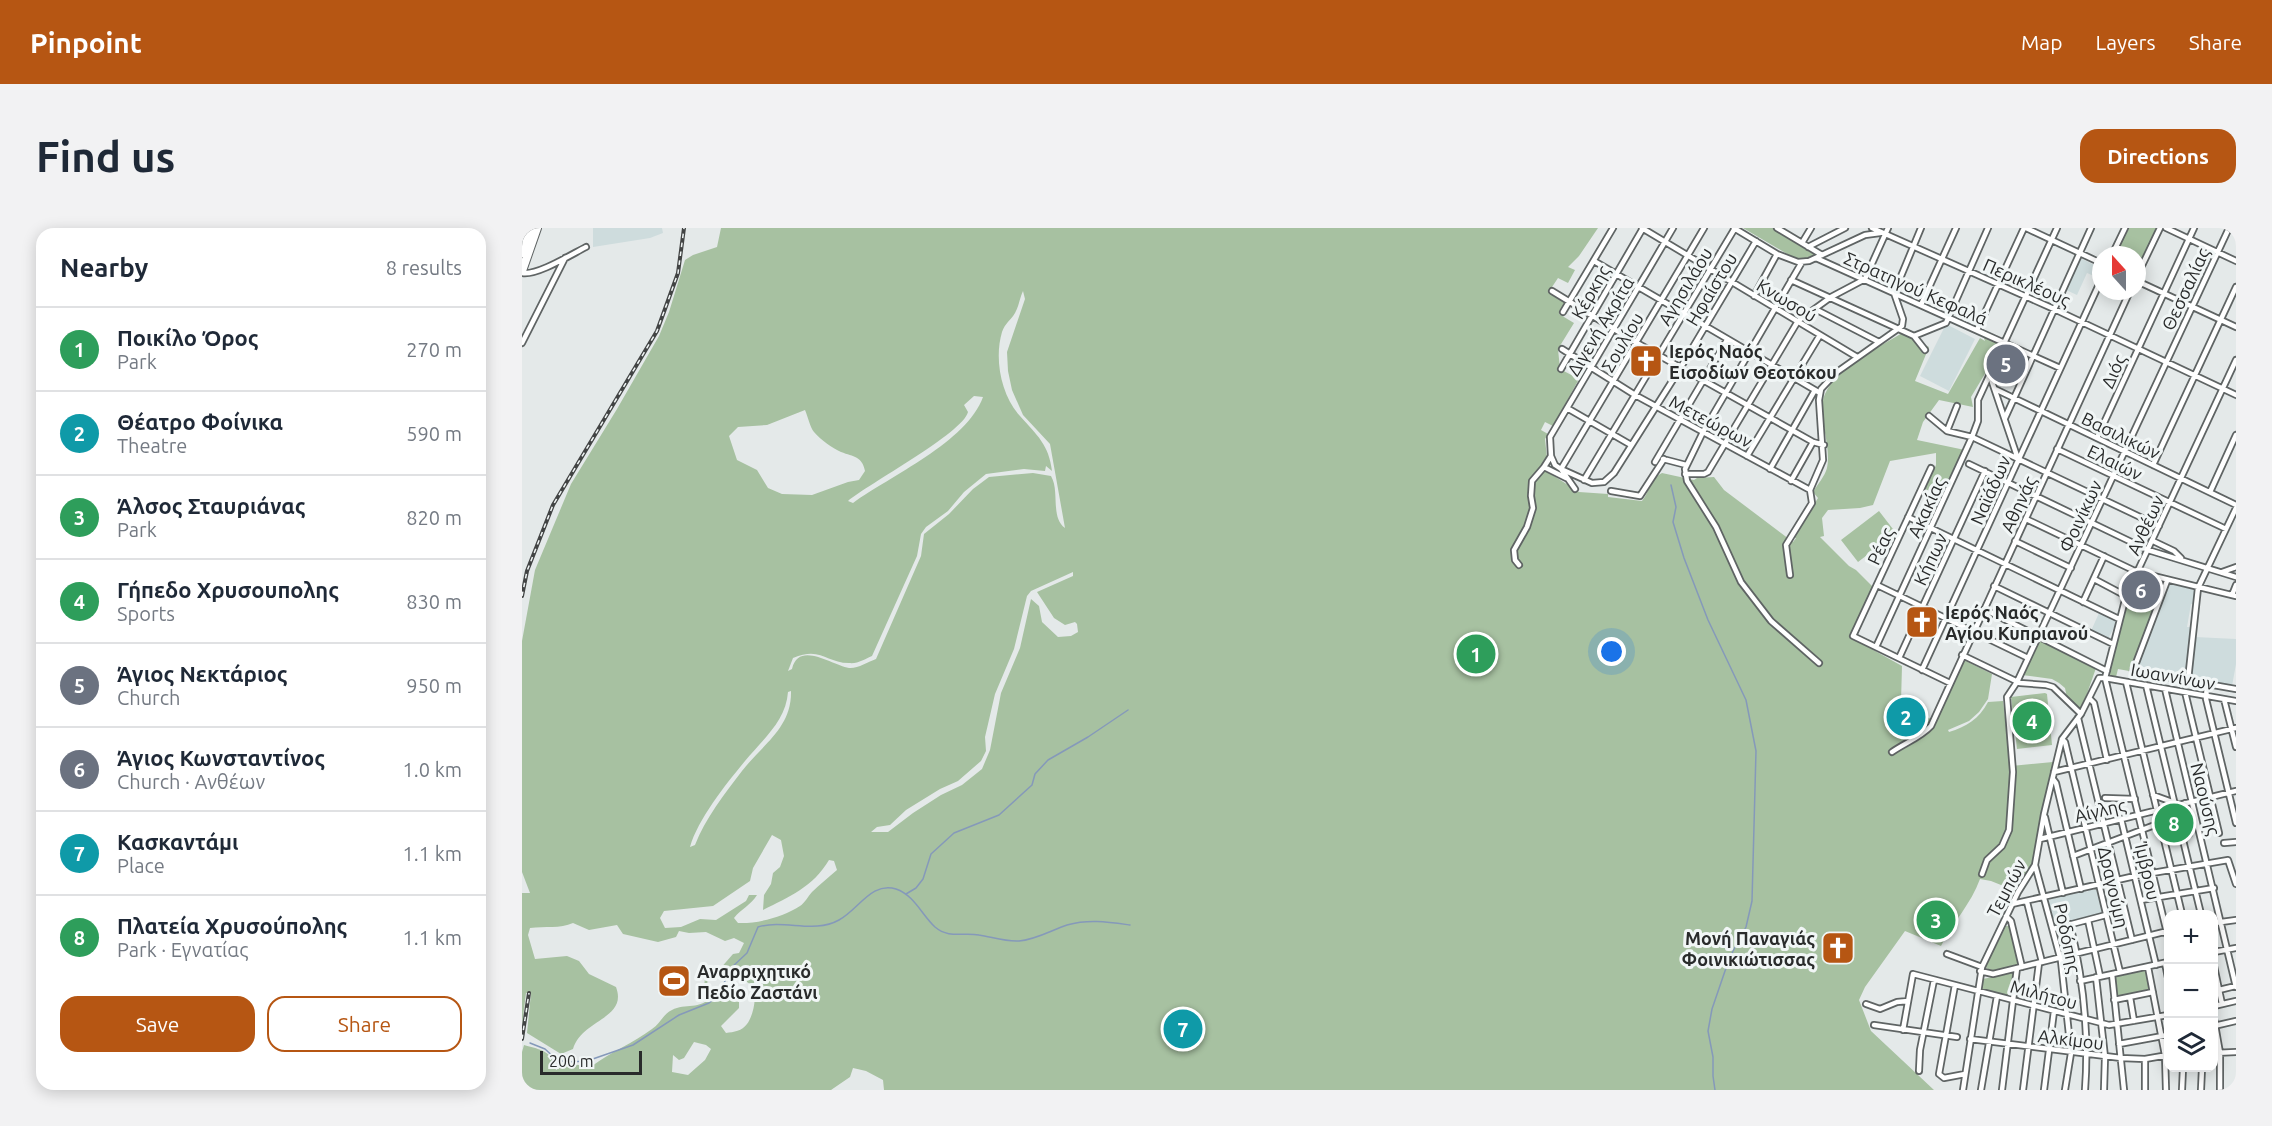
<!DOCTYPE html>
<meta charset="utf-8">
<style>
body{margin:0;font-family:Ubuntu,sans-serif;background:#f2f2f3;color:#1f2937}
.controls{position:absolute;right:18px;bottom:18px;display:grid;overflow:hidden;border-radius:12px;box-shadow:0 3px 15px #0003}
.controls button{width:54px;height:54px;display:grid;place-items:center;padding:0;border:0;border-bottom:2px solid #e0e1e3;background:#fff;color:#1f2937;font:30px sans-serif}
.compass{position:absolute;left:1570px;top:18px;width:54px;height:54px;border-radius:50%;background:#fff;box-shadow:0 3px 15px #0003;rotate:339deg}
.scale{position:absolute;left:18px;bottom:15px;width:102px;box-sizing:border-box;padding-left:6px;border:3px solid #292b2b;border-top:0;font-size:16px;line-height:21px;white-space:nowrap;color:#292b2b;-webkit-text-stroke:4px #f1f6f6;paint-order:stroke}
.you{position:absolute;left:1090px;top:424px;width:21px;height:21px;margin:-15px;border:4px solid #fff;border-radius:50%;background:#1a73e8;box-shadow:0 0 0 9px #1a73e833}
.badge{display:grid;place-items:center;width:39px;height:39px;border-radius:50%;background:#b65613;color:#fff;font-size:20px;font-weight:700}
.pin{position:absolute;translate:-50% -50%;border:3px solid #fff;box-shadow:0 2px 6px #0006}
.list{margin:0;padding:0;list-style:none}
h2{display:flex;justify-content:space-between;align-items:center;height:78px;margin:0;padding:0 24px;font-size:26px}
h2 small{font-size:20px;font-weight:400;color:#747a83}
.list li{display:grid;grid-template-columns:39px 1fr auto;gap:18px;align-items:center;box-sizing:border-box;height:84px;padding:0 24px;border-top:2px solid #e0e1e3}
.list b{display:block;font-size:22px;white-space:nowrap}
.list p{margin:0;font-size:20px;white-space:nowrap;color:#747a83}
.list em{font-size:20px;font-style:normal;color:#747a83}
.actions{display:flex;gap:12px;padding:18px 24px}
.actions a{flex:1;padding:14px 0;border:2px solid #b65613;border-radius:18px;text-align:center;font-size:21px;color:#b65613}
.actions .main{background:#b65613;color:#fff}
.icon{flex:none;width:33px;height:33px;fill:none;stroke:currentColor;stroke-width:2;stroke-linecap:round;stroke-linejoin:round}
.map{position:relative;flex:none;width:1714px;height:862px;overflow:hidden;border-radius:18px}
header{display:flex;align-items:center;gap:36px;box-sizing:border-box;height:84px;padding:0 30px;background:#b65613;color:#fff}
header strong{font-size:28px}
nav{display:flex;gap:33px;margin-inline-start:auto;font-size:21px}
.intro{display:flex;align-items:center;justify-content:space-between;box-sizing:border-box;height:144px;padding:0 36px}
h1{margin:0;font-size:42px}
.button{padding:15px 27px;border-radius:18px;background:#b65613;color:#fff;font-size:21px;font-weight:700}
main{display:flex;gap:36px;padding:0 36px}
aside{flex:1;background:#fff;border-radius:18px;box-shadow:0 3px 15px #0003}
.map>svg:first-child{display:block}
.built{fill:#cedcdd}
.green{fill:#a7c1a1;fill-rule:evenodd}
.lines{fill:none;stroke-linecap:round;stroke-linejoin:round}
.stream{stroke:#8599ba;stroke-width:1.5}
.minor-casing{stroke:#5f6464;stroke-width:8}
.highway-casing{stroke:#5f6464;stroke-width:10}
.minor{stroke:#fff;stroke-width:4.5}
.highway{stroke:#fff;stroke-width:8}
.rail-casing{stroke:#424444;stroke-width:4}
.rail{stroke:#f1f6f6;stroke-width:1.5;stroke-dasharray:4.5;stroke-linecap:butt}
.labels{text-anchor:middle;dominant-baseline:central;stroke-width:6;stroke-linejoin:round;paint-order:stroke}
.street-label{font-size:18px;fill:#292b2b;stroke:#f1f6f6}
.poi-label{font-size:18px;font-weight:bold;fill:#292b2b;stroke:#f1f6f6;text-anchor:start}
</style>
<header>
<strong>Pinpoint</strong>
<nav><a>Map</a><a>Layers</a><a>Share</a></nav>
</header>
<div class="intro"><h1>Find us</h1><a class="button">Directions</a></div>
<main>
<aside>
<h2>Nearby<small>8 results</small></h2>
<ul class="list">
<li><span class="badge" style="background:#2e9e5b">1</span><div><b>Ποικίλο Όρος</b><p>Park</p></div><em>270 m</em></li>
<li><span class="badge" style="background:#0f9aa8">2</span><div><b>Θέατρο Φοίνικα</b><p>Theatre</p></div><em>590 m</em></li>
<li><span class="badge" style="background:#2e9e5b">3</span><div><b>Άλσος Σταυριάνας</b><p>Park</p></div><em>820 m</em></li>
<li><span class="badge" style="background:#2e9e5b">4</span><div><b>Γήπεδο Χρυσουπολης</b><p>Sports</p></div><em>830 m</em></li>
<li><span class="badge" style="background:#6b7280">5</span><div><b>Άγιος Νεκτάριος</b><p>Church</p></div><em>950 m</em></li>
<li><span class="badge" style="background:#6b7280">6</span><div><b>Άγιος Κωνσταντίνος</b><p>Church · Ανθέων</p></div><em>1.0 km</em></li>
<li><span class="badge" style="background:#0f9aa8">7</span><div><b>Κασκαντάμι</b><p>Place</p></div><em>1.1 km</em></li>
<li><span class="badge" style="background:#2e9e5b">8</span><div><b>Πλατεία Χρυσούπολης</b><p>Park · Εγνατίας</p></div><em>1.1 km</em></li>
</ul>
<div class="actions"><a class="main">Save</a><a>Share</a></div>
</aside>
<div class="map">
<svg width="1714" height="862" viewBox="0 0 1714 862">
<rect width="100%" height="100%" fill="#e4e9e9"/>
<!-- built -->
<path class="built" d="M71 0H140L141 5 128 10 71 19Z
M1558 30 1579 40V45L1577 50 1565 45 1555 67 1544 62Z
M1424 96 1453 111 1427 163 1398 148Z
M1647 356 1674 362 1672 376H1669L1665 399H1669L1665 442H1662L1661 450 1614 441Z
M1577 385 1596 392 1587 409 1590 410 1588 413 1569 403Z
M1673 409 1714 411V436L1710 458 1669 452Z
M1568 661 1576 662 1582 685 1569 688 1567 687V689L1540 696 1539 693 1532 695 1526 672 1563 662 1565 664Z"/>
<!-- green -->
<path class="green" d="M199 0H1076L1057 28 1046 39 1053 42 1046 55 1036 50 1028 62 1045 73 1037 86 1052 95 1036 121 1038 141 1057 151 1031 198 1023 194 1019 202 1026 206 1023 211 1025 230 1017 242 1021 241 1057 264 1086 266V269L1120 273C1128 263 1128 251 1140 245L1172 252 1175 250 1192 249 1202 262 1271 314 1274 310H1271L1296 270 1291 264C1295 257 1303 248 1305 240 1310 217 1294 185 1303 166 1316 137 1355 121 1380 105L1407 119 1393 153 1426 166 1458 110 1463 113 1460 104 1483 115 1472 139 1470 134 1449 169 1451 179 1417 172 1401 194 1395 212 1443 222 1422 269 1403 261 1414 237V225L1368 233 1351 277 1338 280 1306 282 1300 290 1302 308 1298 309 1327 338 1334 342 1351 359 1328 409 1380 438 1379 474 1371 478C1366 492 1370 502 1386 505L1394 499 1392 495 1397 485 1409 491 1412 499 1442 432 1470 446 1466 471 1457 484 1447 493 1426 502 1427 504C1444 499 1457 491 1466 474L1481 473 1489 538 1531 534 1512 632 1494 663 1469 653 1458 651C1449 676 1431 694 1419 718L1383 703 1343 759 1337 772 1349 803 1412 862H362L361 852 344 843 331 840 328 849 309 862H0V824L2 817C20 822 30 823 34 842L43 836 70 838C89 824 111 815 130 801 138 796 141 786 150 782 163 775 179 782 188 769L182 759 183 750 187 746 197 742 211 726 217 725 222 715 212 710 203 713 184 704 167 705 157 703 154 709 136 714 101 706 95 697 67 702 51 695C38 701 23 698 8 700L6 707 13 731 45 728 57 733 67 746 94 759C106 791 60 791 51 821L39 826 5 805 9 765H4L0 798V665H8L0 644V413L13 342 49 256 95 181 137 108 147 84 163 32 171 27 195 19ZM501 63 503 71 485 124 486 143 490 162 501 187 528 216 543 300C528 289 538 263 529 248L511 245 467 249 451 261 427 286 402 306 399 328 354 431C346 434 335 441 327 440 311 438 277 412 270 441L266 443 271 430C299 418 304 435 327 435 336 436 343 431 350 428L395 328 399 306 404 299 426 283 442 264 464 246 502 241 523 243 524 238 530 243C527 217 515 207 498 188 479 167 472 131 480 104 483 95 489 92 493 85 497 78 498 69 501 63ZM452 168 461 169C445 214 368 248 331 275L326 273C346 256 441 205 446 184L442 177ZM283 182C286 189 288 199 292 204 299 212 310 220 319 224 332 229 340 228 343 243L337 252 326 254 290 267 260 266 246 260 235 242 215 232 207 208 216 199 245 197ZM551 344V348L515 364 532 390 543 397 553 394 555 396 556 404 549 408 536 409 520 394 517 378 509 371 498 420 479 465 468 522 460 541 440 557 419 567 391 585 366 604H349L355 599 368 597 384 582 418 561 436 553 459 533 464 523 463 509 473 466 492 421 505 368 509 363ZM269 463C270 500 240 517 220 543 203 565 183 591 173 617L168 619C176 591 204 556 223 533 241 511 264 493 266 464ZM250 607 259 612 262 628 258 639 251 645 249 656 242 667 241 682C267 669 291 659 307 632L312 633 315 642C307 649 298 656 290 664 286 668 283 675 278 678 261 689 235 696 216 695L212 690C219 681 229 677 235 667H227L224 673 194 692 178 691 159 699 143 700 138 690 142 683 191 678 228 653 231 640ZM188 750C200 750 214 749 225 754 238 760 232 787 225 796 220 803 212 804 204 805L199 798 217 780V774C206 772 191 764 185 754ZM172 814 184 817 189 821 183 832 166 847 150 844 151 827 157 832 162 830Z
M1221 0H1251L1295 26 1284 30H1272Z
M1607 0H1636L1615 42V27H1593Z
M1357 283 1374 305 1336 334 1319 312Z
M1616 347 1642 355 1607 443 1596 441 1594 449 1587 448 1606 371Z
M1517 411 1574 440 1560 480 1556 481 1545 470 1543 460 1537 455 1530 451 1500 447Z
M1523 465 1525 466 1530 517 1495 521 1489 469Z
M1661 580 1665 605 1644 610 1638 585Z
M1484 698H1487L1497 737 1470 743 1463 739Z
M1624 741 1629 762 1594 769 1592 749Z
M1492 744 1489 769 1459 761 1461 751Z"/>
<g class="lines">
<!-- stream -->
<path class="stream" d="M1149 257 1154 279 1151 294 1162 330 1186 392 1224 472 1234 523 1230 673 1224 699 1211 723 1203 743 1190 781 1186 803 1191 829V848L1193 862
M384 666 394 660 401 651 409 626 432 605 477 587 510 557 513 546 526 532 566 509 606 482
M8 815 23 821 35 832 46 834 65 833 111 817 157 787 187 775 196 768 209 740 225 725 236 699C263 691 292 706 317 692 336 682 350 653 374 661 392 667 400 687 413 699 427 711 441 704 457 707 470 709 484 714 497 713 513 712 530 702 545 697 567 691 586 694 608 697"/>
<!-- minor casing -->
<g class="minor-casing">
<path id="minor" d="M1120 0 1335 129
M1151 0 1028 209 1029 228 1033 237 1039 241 1070 255 1082 254 1092 245 1159 139 1234 13
M1212 0 1255 26 1276 34 1287 33 1343 7 1358 5
M1255 0 1300 27
M1350 0 1532 81 1714 167
M1504 0 1579 35
M1644 0 1714 33
M1280 15 1289 0
M1286 19 1323 0
M1590 27 1603 0
M1294 30 1538 140
M1072 33 1298 165
M1280 34 1181 204 1163 241 1165 253 1194 299 1219 354 1249 393 1297 435
M0 45C15 48 50 26 64 19
M1615 48 1638 0
M1269 52 1392 108 1424 95 1466 0
M1615 53 1714 99
M1030 63 1115 115 1291 214 1302 217
M1372 65 1399 0
M1232 68 1255 26
M1399 77 1434 0
M1293 81 1357 114
M1041 84 1091 0
M1455 102 1502 0
M1392 108 1403 122
M0 115 43 30
M1040 121 1113 167 1288 262
M1039 141 1121 0
M1468 148 1496 231
M1473 161 1714 277
M1045 180 1109 217
M1407 188 1425 203 1450 209 1637 298
M1483 190 1569 0
M1425 203 1435 178
M1575 210 1672 0
M1535 221 1704 301
M1029 228 1022 239 1044 250
M1225 228 1298 107
M1141 231 1164 237
M1133 234 1205 112
M1447 236 1626 322 1714 349
M1631 237 1714 59
M1409 240 1331 408 1428 455
M1248 241 1293 162
M1163 246H1182L1186 244 1276 93 1309 69 1343 51 1366 0
M1062 252 1213 0
M1269 253 1291 214
M1053 261 1039 241 1182 0
M1288 262 1301 232 1297 172 1299 161 1315 144 1380 98 1381 91 1372 65
M1089 263 1118 268 1142 231
M1688 264 1714 207
M1386 289 1597 391
M1504 291 1615 344 1714 368
M1493 313 1549 340
M1631 313 1652 323 1659 330
M997 337 993 332 992 322 1005 299 1011 280 1009 268 1010 253 1022 239
M1700 344 1714 339
M1268 347 1264 317 1290 275 1288 262
M1572 351 1604 368
M1645 353 1611 443 1714 461
M1355 357 1506 430
M1472 358 1591 416
M1710 367 1714 357
M1561 374 1582 328
M1462 381 1585 443
M1354 419 1450 209 1456 193V172L1535 0
M1440 427 1498 455 1524 457 1531 459 1559 486
M1377 430 1463 243
M1400 442 1579 52
M1583 450 1714 473
M1666 452 1676 360 1714 280
M1604 454 1660 686
M1685 456 1684 471 1714 595
M1624 457 1653 577
M1643 461 1714 759
M1663 464 1697 605
M1568 471 1572 475 1585 532
M1702 471 1714 519
M1556 490 1610 712
M1389 494 1397 503H1403
M1540 511 1543 514 1598 744
M1370 524C1383 515 1399 509 1409 498L1608 63
M1532 544 1714 500
M1531 551 1534 555 1559 661
M1631 567 1653 575
M1583 570 1613 571
M1523 589 1541 665
M1599 591 1634 737
M1660 608 1679 686
M1518 611 1714 563
M1643 613 1667 606 1663 575
M1702 615 1714 614
M1551 628 1638 595
M1513 637 1539 733 1549 825 1543 862
M1460 646 1465 632 1480 618 1487 602 1491 544 1485 469 1495 454 1707 0
M1619 672 1692 660
M1505 674 1520 734
M1490 676 1613 648 1706 632 1714 656
M1484 688 1489 693 1500 739
M1566 692 1578 748
M1692 695 1714 692
M1548 696C1561 749 1567 808 1563 862
M1531 701 1584 687
M1646 709 1583 450 1604 368 1714 132
M1692 724 1714 720
M1425 726 1460 739
M1643 735 1646 750
M1692 738 1700 776
M1626 739 1643 827 1644 862
M1458 743 1471 746 1646 703
M1590 746 1602 862
M1574 749 1583 829 1582 862
M1558 753 1646 734
M1433 757 1417 846 1422 850 1443 846
M1697 762 1714 758
M1608 769 1612 793
M1592 772 1631 764
M1344 776 1358 781 1375 774 1386 773
M1692 778 1714 773
M1692 791 1698 825V862
M1352 797 1435 809
M1692 798 1714 793
M1381 802 1391 746 1587 797 1646 787
M1448 811 1599 830 1623 831 1646 827
M1597 816 1646 807
M1692 825 1714 824
M1623 831V862
M1397 843 1398 822 1412 752
M1441 862 1460 739 1496 664 1513 637 1522 586 1540 511 1559 486 1577 450H1583
M1459 862 1475 768
M1480 862 1495 740
M1501 862 1517 735
M1522 862 1532 783
M1660 862 1661 840
M1679 862 1680 840"/>
</g>
<!-- highway casing -->
<g class="highway-casing">
<path id="highway" d="M0 25 9 0
M0 43 15 0"/>
</g>
<!-- minor -->
<use href="#minor" class="minor"/>
<!-- highway -->
<use href="#highway" class="highway"/>
<!-- rail casing -->
<g class="rail-casing">
<path id="rail" d="M0 368 5 343 31 277 135 103 156 45 162 0
M0 811 7 765"/>
</g>
<!-- rail -->
<use href="#rail" class="rail"/>
</g>
<!-- icons -->
<defs>
<g id="church-square" transform="scale(1.725)"><rect x="-9" y="-9" width="18" height="18" rx="4" fill="#b65613" stroke="#f1f6f6"/><path d="M-1.2-6h2.4v3.5h3.3v2.4h-3.3V6h-2.4V-.1h-3.3v-2.4h3.3Z" fill="#fff"/></g>
<g id="stadium-square" transform="scale(1.725)"><rect x="-9" y="-9" width="18" height="18" rx="4" fill="#b65613" stroke="#f1f6f6"/><path d="M0-5a6.5 5 0 1 0 0 10a6.5 5 0 1 0 0-10ZM-3.5-1.8h7v3.6h-7Z" fill="#fff"/></g>
</defs>
<g fill-rule="evenodd">
<use href="#church-square" x="1124" y="133"/>
<use href="#church-square" x="1400" y="394"/>
<use href="#church-square" x="1316" y="720"/>
<use href="#stadium-square" x="152" y="753"/>
</g>
<g class="labels">
<!-- street labels -->
<g class="street-label">
<text transform="translate(1505 54) rotate(24)">Περικλέους</text>
<text transform="translate(1163 58) rotate(-59)">Αγησιλάου</text>
<text transform="translate(1394 60) rotate(24)">Στρατηγού Κεφαλά</text>
<text transform="translate(1189 61) rotate(-59)">Ηφαίστου</text>
<text transform="translate(1663 61) rotate(-65)">Θεσσαλίας</text>
<text transform="translate(1068 64) rotate(-60)">Κέρκης</text>
<text transform="translate(1265 72) rotate(31)">Κνωσού</text>
<text transform="translate(1078 98) rotate(-59)">Διγενή Ακρίτα</text>
<text transform="translate(1100 114) rotate(-60)">Σουλίου</text>
<text transform="translate(1591 143) rotate(-66)">Διός</text>
<text transform="translate(1189 193) rotate(28)">Μετεώρων</text>
<text transform="translate(1599 207) rotate(26)">Βασιλικών</text>
<text transform="translate(1593 234) rotate(26)">Ελαιών</text>
<text transform="translate(1468 262) rotate(-66)">Ναϊάδων</text>
<text transform="translate(1496 276) rotate(-65)">Αθηνάς</text>
<text transform="translate(1404 279) rotate(-65)">Ακακίας</text>
<text transform="translate(1558 288) rotate(-65)">Φοινίκων</text>
<text transform="translate(1623 297) rotate(-65)">Ανθέων</text>
<text transform="translate(1358 318) rotate(-65)">Ρέας</text>
<text transform="translate(1408 331) rotate(-65)">Κήπων</text>
<text transform="translate(1651 448) rotate(10)">Ιωαννίνων</text>
<text transform="translate(1684 571) rotate(76)">Ναούσης</text>
<text transform="translate(1578 582) rotate(-13)">Αίγλης</text>
<text transform="translate(1626 643) rotate(77)">Ίμβρου</text>
<text transform="translate(1592 659) rotate(77)">Δραγούμη</text>
<text transform="translate(1484 660) rotate(-62)">Τεμπών</text>
<text transform="translate(1546 710) rotate(78)">Ροδόπης</text>
<text transform="translate(1522 766) rotate(15)">Μιλήτου</text>
<text transform="translate(1549 811) rotate(7)">Αλκίμου</text>
</g>
<!-- poi labels -->
<g class="poi-label">
<text x="1147" y="123">Ιερός Ναός<tspan x="1147" dy="21">Εισοδίων Θεοτόκου</tspan></text>
<text x="1423" y="384">Ιερός Ναός<tspan x="1423" dy="21">Αγίου Κυπριανού</tspan></text>
<text x="1293" y="710" text-anchor="end">Μονή Παναγιάς<tspan x="1293" dy="21">Φοινικιώτισσας</tspan></text>
<text x="175" y="743">Αναρριχητικό<tspan x="175" dy="21">Πεδίο Ζαστάνι</tspan></text>
</g>
</g>
</svg>
<div class="controls">
<button>+</button>
<button>−</button>
<button><svg class="icon" aria-label="layers" viewBox="0 0 24 24"><path d="M12 4l9 5-9 5-9-5zM3 14l9 5 9-5"/></svg></button>
</div>
<svg class="compass" viewBox="-18 -18 36 36"><path d="M0-13l5 13h-10z" fill="#e53935"/><path d="M0 13l5-13h-10z" fill="#747a83"/></svg>
<div class="scale">200 m</div>
<div class="you"></div>
<div class="pin badge" style="left:954px;top:426px;background:#2e9e5b">1</div>
<div class="pin badge" style="left:1384px;top:489px;background:#0f9aa8">2</div>
<div class="pin badge" style="left:1414px;top:692px;background:#2e9e5b">3</div>
<div class="pin badge" style="left:1510px;top:493px;background:#2e9e5b">4</div>
<div class="pin badge" style="left:1484px;top:136px;background:#6b7280">5</div>
<div class="pin badge" style="left:1619px;top:362px;background:#6b7280">6</div>
<div class="pin badge" style="left:661px;top:801px;background:#0f9aa8">7</div>
<div class="pin badge" style="left:1652px;top:595px;background:#2e9e5b">8</div>
</div>
</main>
